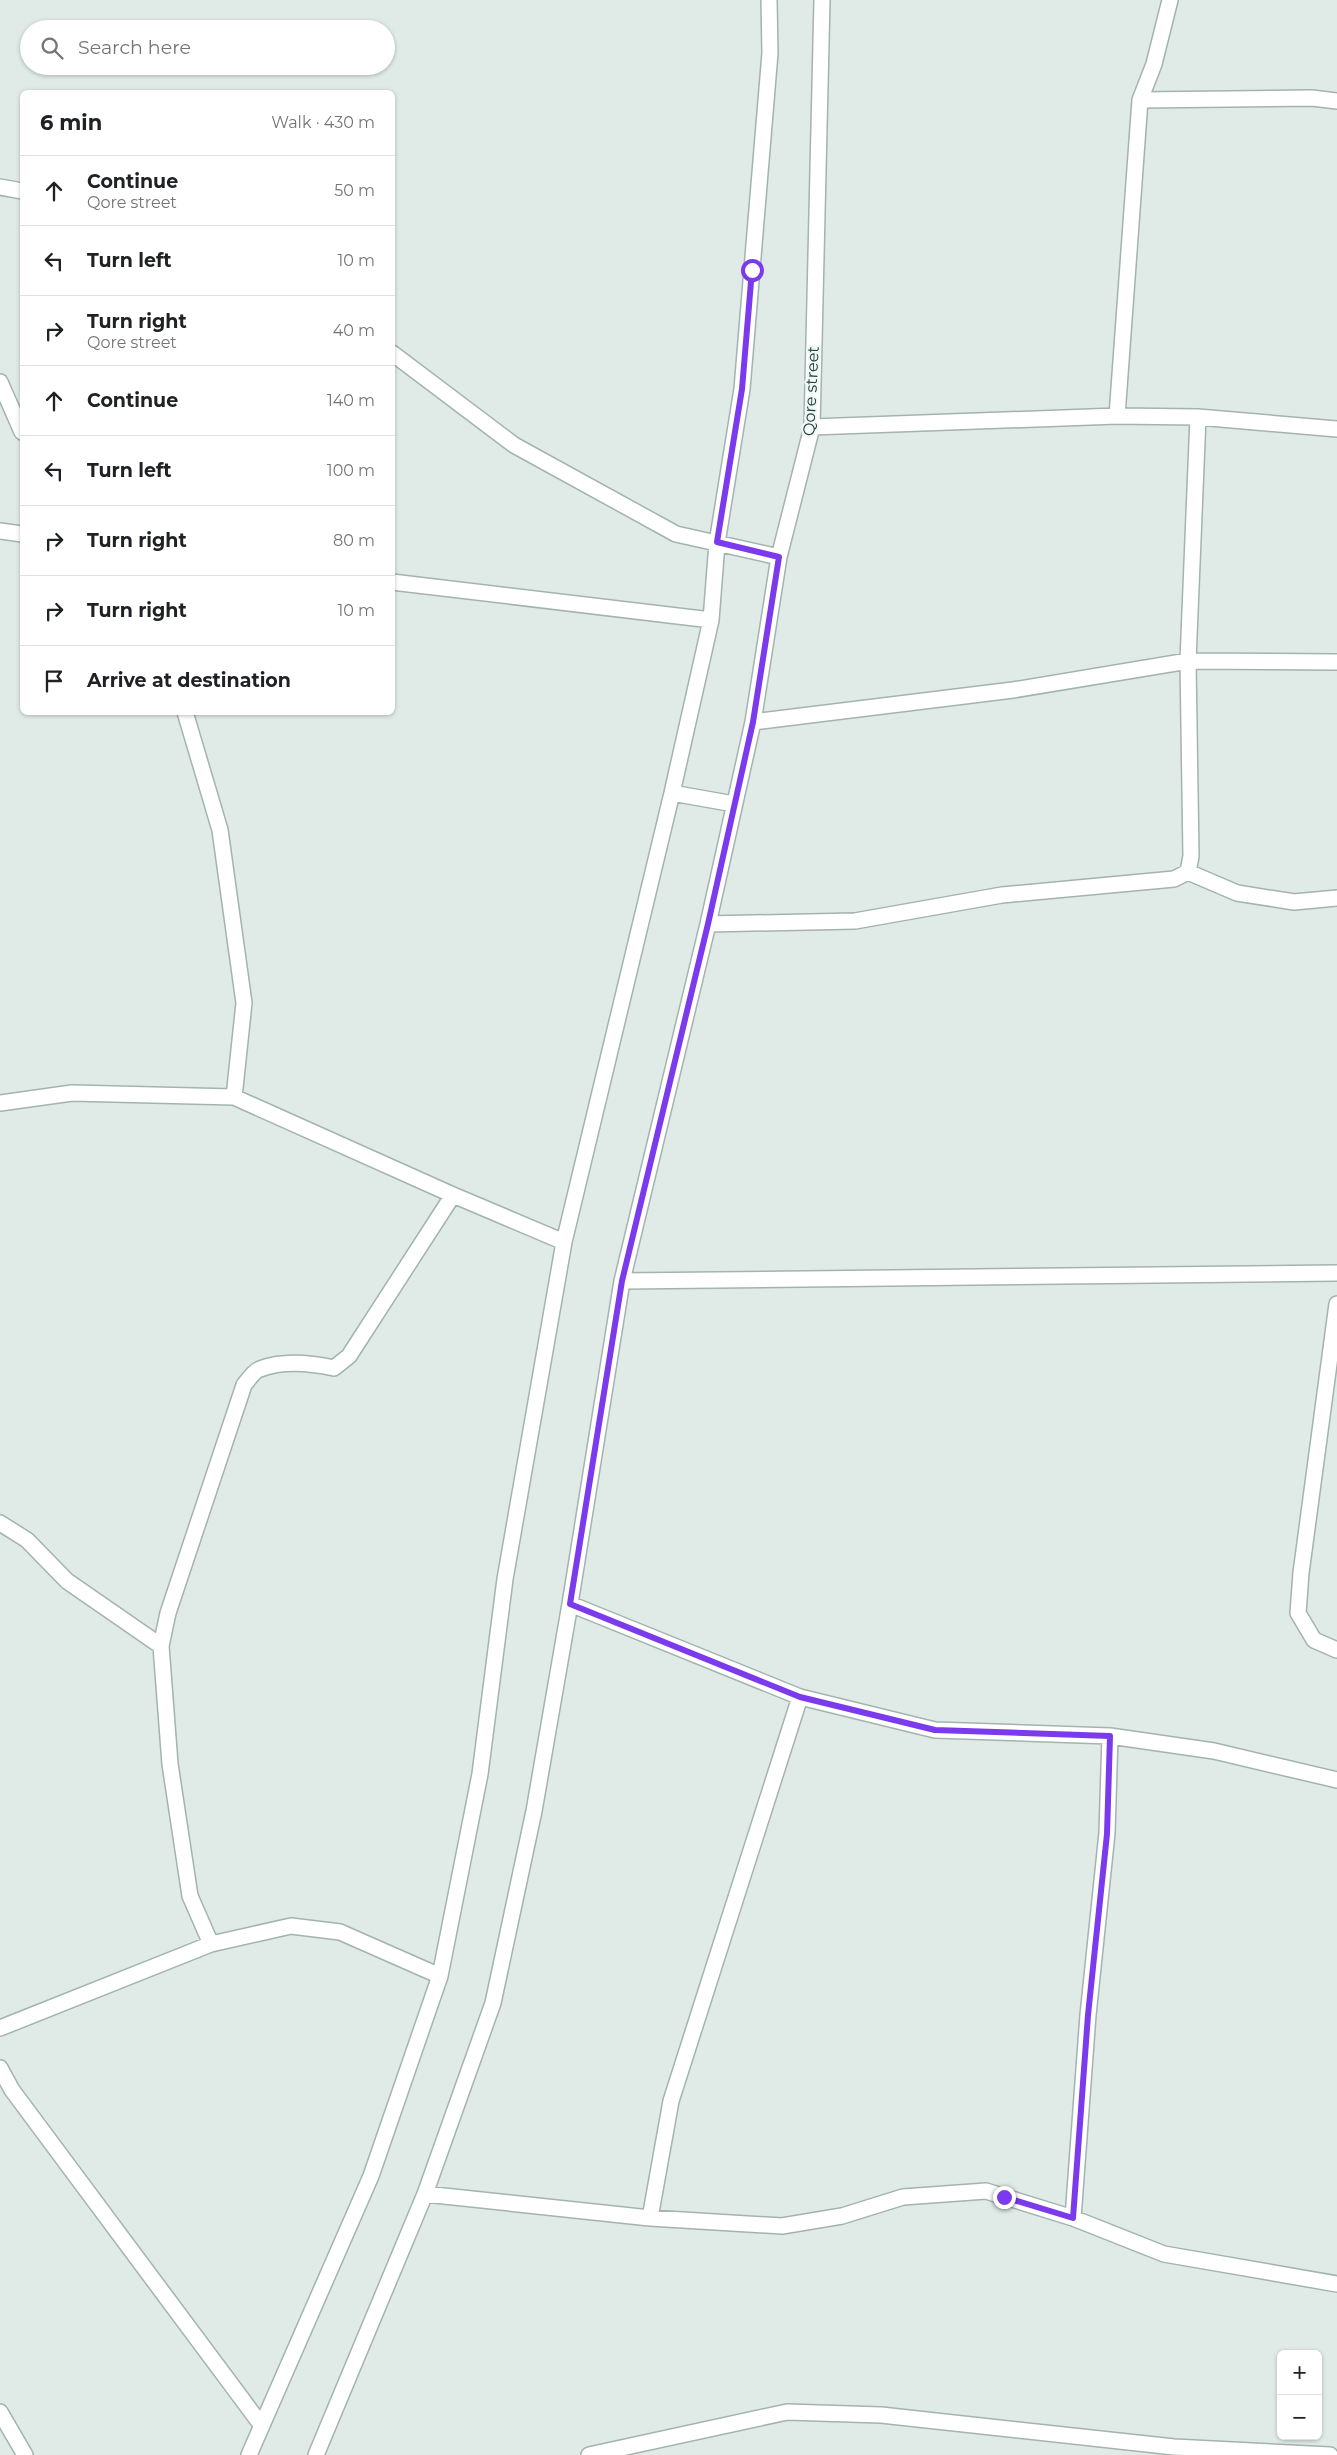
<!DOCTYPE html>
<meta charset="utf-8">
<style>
body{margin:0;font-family:Montserrat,sans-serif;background:#f6f6f6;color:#202124}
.controls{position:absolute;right:15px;bottom:15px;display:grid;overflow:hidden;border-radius:8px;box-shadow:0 1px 4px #0004}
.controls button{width:45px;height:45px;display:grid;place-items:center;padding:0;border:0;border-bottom:1px solid #e0e0e0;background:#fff;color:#202124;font:25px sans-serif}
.stop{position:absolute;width:15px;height:15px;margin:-11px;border:4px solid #7c3aed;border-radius:50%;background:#fff}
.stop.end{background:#7c3aed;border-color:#fff;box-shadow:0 1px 5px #0008}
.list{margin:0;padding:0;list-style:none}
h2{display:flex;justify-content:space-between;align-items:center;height:65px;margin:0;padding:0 20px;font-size:21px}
h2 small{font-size:16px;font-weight:400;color:#757577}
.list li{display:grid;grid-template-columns:32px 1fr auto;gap:15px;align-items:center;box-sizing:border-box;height:70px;padding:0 20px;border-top:1px solid #e0e0e0}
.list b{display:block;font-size:19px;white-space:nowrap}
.list p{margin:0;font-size:16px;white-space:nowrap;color:#757577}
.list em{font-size:16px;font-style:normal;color:#757577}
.icon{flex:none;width:28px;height:28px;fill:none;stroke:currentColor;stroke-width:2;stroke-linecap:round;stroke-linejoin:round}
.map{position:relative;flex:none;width:1337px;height:2455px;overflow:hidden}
.search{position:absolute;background:#fff;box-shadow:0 1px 4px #0004;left:20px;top:20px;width:375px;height:55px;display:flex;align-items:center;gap:12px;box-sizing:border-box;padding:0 18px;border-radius:28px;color:#757577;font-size:19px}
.panel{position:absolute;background:#fff;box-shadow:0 1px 4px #0004;left:20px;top:90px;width:375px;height:625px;border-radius:8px}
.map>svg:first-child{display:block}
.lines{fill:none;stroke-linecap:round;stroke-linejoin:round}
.minor-casing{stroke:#a3b3b0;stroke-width:18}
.minor{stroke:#fff;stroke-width:15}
.route{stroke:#7c3aed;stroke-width:6}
.labels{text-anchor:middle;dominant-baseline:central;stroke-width:4.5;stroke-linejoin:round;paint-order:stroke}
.street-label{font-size:16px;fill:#203c39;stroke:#f0f8f5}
</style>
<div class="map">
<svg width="1337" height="2455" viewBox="0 0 1337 2455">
<rect width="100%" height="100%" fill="#e0ebe8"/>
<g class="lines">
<!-- minor casing -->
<g class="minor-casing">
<path id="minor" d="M1140 100 1312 98 1337 101
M0 187 22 191
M392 353 514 445 676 534 779 557
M0 382 22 432
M1117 416 1140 100 1154 64 1170 0
M812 427 1117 416 1198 417 1337 429
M0 531 22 534
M392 582 711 620
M185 712 220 830 244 1003 234 1097
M753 722 1013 690 1188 661 1337 662
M672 793 734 804
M1188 872 1237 893 1294 902 1337 898
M708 924 855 921 1002 895 1174 879 1188 872 1191 856 1188 661 1198 417
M0 1103 72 1093 234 1097 453 1195 564 1242
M622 1281 1337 1273
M1337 1304 1301 1573 1298 1613 1314 1640 1337 1650
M0 1523 27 1540 67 1581 161 1646
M570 1604 800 1697 935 1730 1110 1736 1214 1751 1337 1780
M211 1944 190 1896 170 1764 161 1646 168 1613 244 1385C248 1380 254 1371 260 1369 283 1360 311 1363 334 1368L349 1356 453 1195
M0 2028 211 1944 291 1926 340 1932 440 1976
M0 2068 12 2090 262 2426
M425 2194 650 2218 782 2226 842 2216 903 2197 986 2191 1073 2218 1164 2254 1337 2284
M650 2218 671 2101 800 1697
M1073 2218 1088 2015 1107 1833 1110 1736
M0 2412 25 2455
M249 2455 371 2176 440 1976 480 1774 505 1579 564 1242 672 793 711 620 717 543 742 389 770 53 769 0
M316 2455 425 2194 493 2003 534 1811 570 1604 622 1281 708 924 753 722 779 557 812 427 822 0
M589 2455 787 2412 881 2415 1174 2447 1330 2455"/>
</g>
<!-- minor -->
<use href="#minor" class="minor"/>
</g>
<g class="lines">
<!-- route -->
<path class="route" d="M752 270 742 389 717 542 779 557 753 722 708 924 622 1281 570 1604 800 1697 935 1730 1110 1736 1107 1834 1088 2015 1073 2218 1004 2197"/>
</g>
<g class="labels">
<!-- street labels -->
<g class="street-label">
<text transform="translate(811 391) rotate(-87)">Qore street</text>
</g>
</g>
</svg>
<div class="controls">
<button>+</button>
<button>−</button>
</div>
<div class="stop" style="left:752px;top:270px"></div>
<div class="stop end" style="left:1004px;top:2197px"></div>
<div class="search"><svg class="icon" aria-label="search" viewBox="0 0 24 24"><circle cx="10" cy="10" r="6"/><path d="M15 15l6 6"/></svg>Search here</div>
<section class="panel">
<h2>6 min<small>Walk · 430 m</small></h2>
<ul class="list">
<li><svg class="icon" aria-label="ahead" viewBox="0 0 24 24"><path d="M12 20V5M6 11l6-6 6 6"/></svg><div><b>Continue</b><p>Qore street</p></div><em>50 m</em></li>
<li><svg class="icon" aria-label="left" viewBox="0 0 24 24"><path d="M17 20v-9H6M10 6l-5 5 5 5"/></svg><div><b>Turn left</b></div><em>10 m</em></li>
<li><svg class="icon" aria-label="right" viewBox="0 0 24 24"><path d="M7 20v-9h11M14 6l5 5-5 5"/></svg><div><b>Turn right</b><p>Qore street</p></div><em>40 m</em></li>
<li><svg class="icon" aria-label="ahead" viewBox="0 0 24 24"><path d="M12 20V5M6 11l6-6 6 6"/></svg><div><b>Continue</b></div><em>140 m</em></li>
<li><svg class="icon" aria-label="left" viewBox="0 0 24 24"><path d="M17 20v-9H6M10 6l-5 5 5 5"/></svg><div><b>Turn left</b></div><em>100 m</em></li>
<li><svg class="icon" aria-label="right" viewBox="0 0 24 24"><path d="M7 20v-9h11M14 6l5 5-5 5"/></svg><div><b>Turn right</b></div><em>80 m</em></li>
<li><svg class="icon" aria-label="right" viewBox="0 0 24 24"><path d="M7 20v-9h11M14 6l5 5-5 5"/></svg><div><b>Turn right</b></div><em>10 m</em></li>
<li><svg class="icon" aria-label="arrive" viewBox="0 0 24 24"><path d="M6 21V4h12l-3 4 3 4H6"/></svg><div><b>Arrive at destination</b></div></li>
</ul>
</section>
</div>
